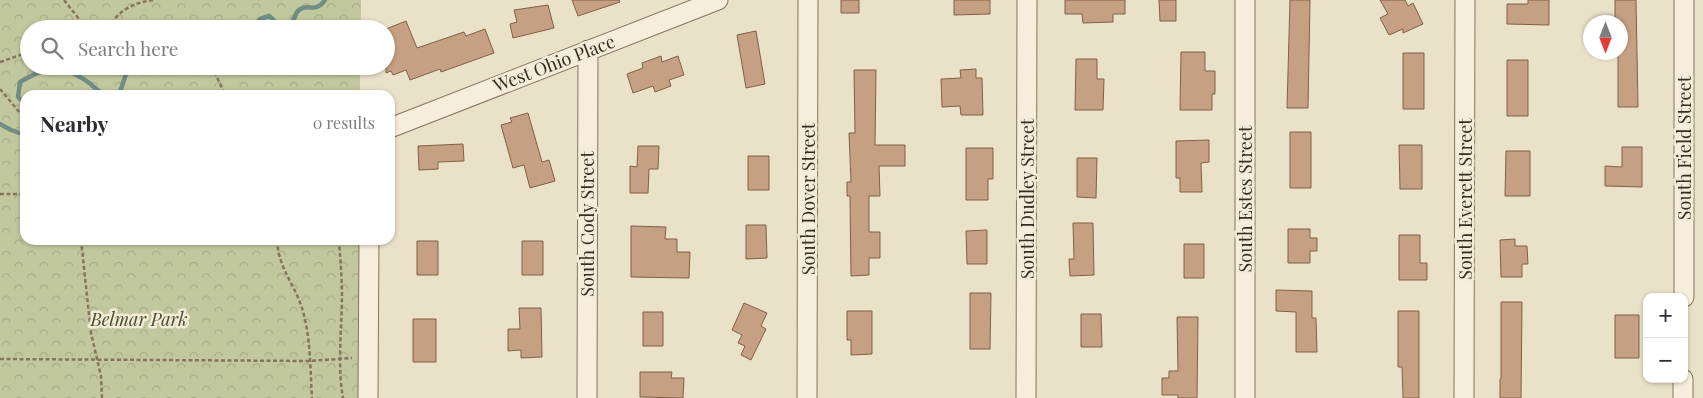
<!DOCTYPE html>
<meta charset="utf-8">
<style>
body{margin:0;font-family:"Playfair Display",serif;background:#f2f2f3;color:#2b2b33}
.controls{position:absolute;right:15px;bottom:15px;display:grid;overflow:hidden;border-radius:10px;box-shadow:0 1px 4px #0004}
.controls button{width:45px;height:45px;display:grid;place-items:center;padding:0;border:0;border-bottom:1px solid #e1e1e2;background:#fff;color:#2b2b33;font:25px sans-serif}
.compass{position:absolute;left:1583px;top:15px;width:45px;height:45px;border-radius:50%;background:#fff;box-shadow:0 1px 4px #0004;rotate:180deg}
.list{margin:0;padding:0;list-style:none}
h2{display:flex;justify-content:space-between;align-items:center;height:65px;margin:0;padding:0 20px;font-size:21px}
h2 small{font-size:16px;font-weight:400;color:#7c7c81}
.icon{flex:none;width:28px;height:28px;fill:none;stroke:currentColor;stroke-width:2;stroke-linecap:round;stroke-linejoin:round}
.map{position:relative;flex:none;width:1703px;height:398px;overflow:hidden}
.search{position:absolute;background:#fff;box-shadow:0 1px 4px #0004;left:20px;top:20px;width:375px;height:55px;display:flex;align-items:center;gap:12px;box-sizing:border-box;padding:0 18px;border-radius:28px;color:#7c7c81;font-size:19px}
.panel{position:absolute;background:#fff;box-shadow:0 1px 4px #0004;left:20px;top:90px;width:375px;height:155px;border-radius:15px}
.map>svg:first-child{display:block}
.park{fill:url(#park-crowns)}
.lines{fill:none;stroke-linecap:round;stroke-linejoin:round}
.stream{stroke:#708d86;stroke-width:4.5}
.building{fill:#c5a082;stroke:#826047}
.minor-casing{stroke:#85745f;stroke-width:21}
.path{stroke:#85745f;stroke-width:2.5;stroke-dasharray:4 2.5;stroke-linecap:butt}
.minor{stroke:#f6eedb;stroke-width:19}
.labels{text-anchor:middle;dominant-baseline:central;stroke-width:5;stroke-linejoin:round;paint-order:stroke}
.street-label{font-size:18px;fill:#372c21;stroke:#f2ebd8}
.park-label{font-size:18px;font-style:italic;fill:#46512a;stroke:#f2ebd8}
</style>
<div class="map">
<svg width="1703" height="398" viewBox="0 0 1703 398">
<defs>
<pattern id="park-crowns" width="20" height="18" patternUnits="userSpaceOnUse" patternTransform="scale(1.25)"><rect width="20" height="18" fill="#c2c89d"/><path d="M2 6a3 3 0 1 1 6 0M12 15a3 3 0 1 1 6 0" fill="none" stroke="#a7ac87"/></pattern>
</defs>
<rect width="100%" height="100%" fill="#eae1c9"/>
<!-- park -->
<path class="park" d="M0 0H361V29H29V66H360V95H25V240H360V398H0Z"/>
<g class="lines">
<!-- stream -->
<path class="stream" d="M251 29 260 19 269 16C274 19 279 29 285 27 293 25 294 17 297 12 306 1 315 15 325 0
M119 95 126 74 134 70 143 73 158 66
M25 104 18 97 20 82C49 66 59 62 88 82 96 88 98 93 108 95
M0 124 11 130 25 135"/>
</g>
<!-- building -->
<path class="building" d="M572 0H619L620 2 578 16Z
M841 0H859V13H841Z
M954 0H990V14L954 15Z
M1065 0H1125V14H1113V22L1083 23 1082 14H1065Z
M1159 0H1176V21H1160Z
M1290 0H1310L1308 108H1287Z
M1380 0H1405L1408 6 1413 3 1423 24 1403 33V29L1389 35 1380 18 1388 14Z
M1528 0H1549V25L1507 24V4H1528Z
M1615 0H1636L1638 107H1618V52H1620V22H1615Z
M548 5 554 28 513 38 510 24 517 22 514 10Z
M406 21 417 48 464 32 466 36 485 29 494 53 441 72 440 69 410 80 406 70 393 75 391 71 386 73V55L394 52 386 29Z
M756 31 765 84 746 88 737 35Z
M1181 52H1205V71H1215V94H1212V110H1180Z
M1403 53H1424V109H1403Z
M661 56 662 62 678 56 684 75 669 80 671 86 655 92 653 86 633 93 627 74 643 68 642 63Z
M1076 59H1097V79H1104L1103 110H1075Z
M1507 60H1528V116H1507Z
M976 69V78H982L983 115H961L960 106 942 107 941 79 961 78 960 70Z
M854 70H876L875 145H905V166H879L880 196H869V232H880V258H869V275L851 276 850 196H847V182H851L849 133H855Z
M528 113 542 162 549 160 555 181 530 188 524 165 513 168 501 125 512 122 510 118Z
M1290 132H1311V188H1290Z
M1209 140V162L1201 163 1202 192H1180V178H1176V141Z
M463 144 464 161 438 162V169L419 170 418 146Z
M1399 145H1422V189H1400Z
M638 146H659L658 169H649L648 193H630V166L637 167Z
M1622 147H1642V187L1605 186V166L1622 167Z
M966 148H993V179H988V200H966Z
M1506 151H1530V196H1505Z
M748 156H769V190H748Z
M1077 158H1097L1096 198 1077 197Z
M1073 223H1093L1094 275 1070 276 1069 259H1074Z
M746 225H766L767 258 746 259Z
M631 226 666 227 665 239H677V252H690L689 278 631 277Z
M1288 229H1310V238H1317V251H1310V263H1288Z
M987 230V264H967L966 231Z
M1399 235H1420V263H1427V280H1399Z
M1515 239V246H1527L1528 264H1522V277H1501L1500 240Z
M417 241H438V275H417Z
M522 241H543V275H522Z
M1184 244H1204V278H1184Z
M1276 290 1312 291V318H1316L1317 352H1296V312L1276 311Z
M970 293H991L990 349H970Z
M1501 302H1522L1521 398H1500V379H1501Z
M744 303 767 313 761 326 766 329 751 360 741 355 745 346 738 343 742 335 732 330Z
M519 308H541L542 357 521 358V350L508 351V329H520Z
M847 311H872V354L851 355V340H847Z
M1398 311H1419V398H1403L1402 367H1398Z
M643 312H663V346H643Z
M1081 314H1101L1102 347H1081Z
M1615 315H1639V358H1615Z
M1177 317H1198L1197 398H1178V395H1162V378H1169V371H1178Z
M413 319H436V362H413Z
M640 372H672L671 378H684L683 398 640 397Z"/>
<g class="lines">
<!-- minor casing -->
<g class="minor-casing">
<path id="minor" d="M390 128 718 0
M1684 297V0
M368 398 369 240
M587 398 588 50
M807 398 808 0
M1026 398 1027 0
M1245 398V0
M1464 398 1465 0
M1683 398V379"/>
</g>
<!-- path -->
<path class="path" d="M64 0 87 29
M108 29C118 10 133 3 153 0
M164 29C174 25 182 23 192 29
M0 62 29 52
M212 66 225 95
M0 89 25 119
M0 194H25
M81 240 91 333 101 376 102 398
M277 240C279 269 292 280 301 305 311 335 310 367 312 398
M339 240C340 258 342 276 342 294 342 328 337 364 343 398
M0 359 309 361 352 358"/>
<!-- minor -->
<use href="#minor" class="minor"/>
</g>
<g class="labels">
<!-- street labels -->
<g class="street-label">
<text transform="translate(554 63) rotate(-21)">West Ohio Place</text>
<text transform="translate(1684 148) rotate(-90)">South Field Street</text>
<text transform="translate(808 199) rotate(-90)">South Dover Street</text>
<text transform="translate(1027 199) rotate(-90)">South Dudley Street</text>
<text transform="translate(1245 199) rotate(-90)">South Estes Street</text>
<text transform="translate(1465 199) rotate(-90)">South Everett Street</text>
<text transform="translate(587 224) rotate(-90)">South Cody Street</text>
</g>
<!-- park labels -->
<g class="park-label">
<text x="139" y="319">Belmar Park</text>
</g>
</g>
</svg>
<div class="controls">
<button>+</button>
<button>−</button>
</div>
<svg class="compass" viewBox="-18 -18 36 36"><path d="M0-13l5 13h-10z" fill="#e53935"/><path d="M0 13l5-13h-10z" fill="#7c7c81"/></svg>
<div class="search"><svg class="icon" aria-label="search" viewBox="0 0 24 24"><circle cx="10" cy="10" r="6"/><path d="M15 15l6 6"/></svg>Search here</div>
<section class="panel">
<h2>Nearby<small>0 results</small></h2>
<ul class="list">
</ul>
</section>
</div>
